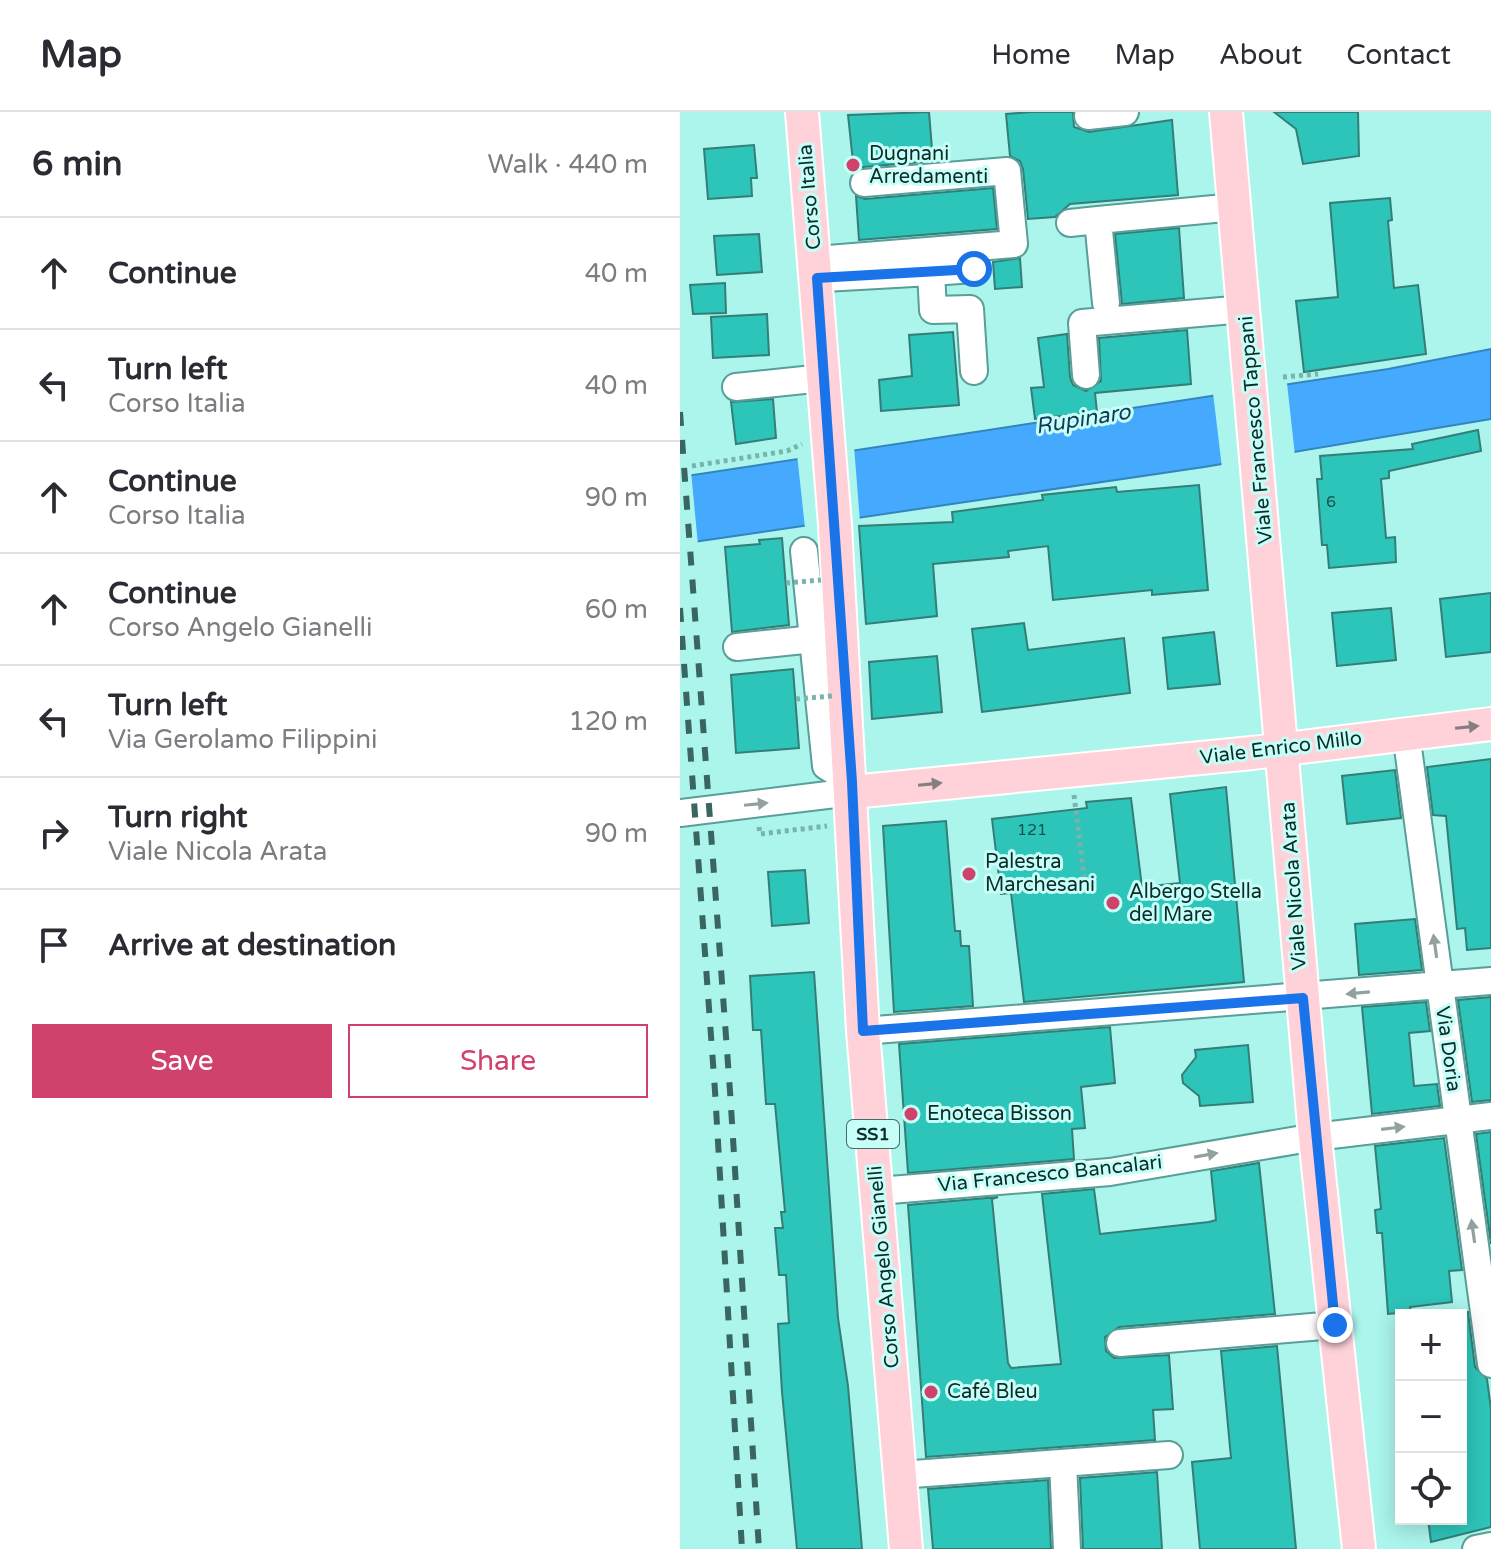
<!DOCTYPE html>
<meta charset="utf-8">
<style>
body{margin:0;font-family:"Varela Round",sans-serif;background:#f2f2f3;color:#2b2b33}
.controls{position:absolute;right:24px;bottom:24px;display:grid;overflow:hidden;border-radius:0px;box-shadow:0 4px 20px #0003}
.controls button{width:72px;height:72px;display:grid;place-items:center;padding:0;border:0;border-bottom:2px solid #e1e1e2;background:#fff;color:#2b2b33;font:40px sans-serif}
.stop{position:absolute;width:24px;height:24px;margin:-18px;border:6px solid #1a73e8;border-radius:50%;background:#fff}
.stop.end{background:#1a73e8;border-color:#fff;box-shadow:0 2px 8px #0008}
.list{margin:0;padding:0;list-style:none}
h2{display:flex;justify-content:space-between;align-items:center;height:104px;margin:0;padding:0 32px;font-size:34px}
h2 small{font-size:26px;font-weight:400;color:#7c7c81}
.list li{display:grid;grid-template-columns:52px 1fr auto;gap:24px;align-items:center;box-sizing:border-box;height:112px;padding:0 32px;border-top:2px solid #e1e1e2}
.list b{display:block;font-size:30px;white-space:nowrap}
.list p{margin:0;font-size:26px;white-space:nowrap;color:#7c7c81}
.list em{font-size:26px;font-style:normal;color:#7c7c81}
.actions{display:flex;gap:16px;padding:24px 32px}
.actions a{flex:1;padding:18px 0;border:2px solid #d0426b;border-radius:0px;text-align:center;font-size:28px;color:#d0426b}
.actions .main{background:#d0426b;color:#fff}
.icon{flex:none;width:44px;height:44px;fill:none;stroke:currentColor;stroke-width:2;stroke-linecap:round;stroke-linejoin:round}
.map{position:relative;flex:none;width:811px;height:1437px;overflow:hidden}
header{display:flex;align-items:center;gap:48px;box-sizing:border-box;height:112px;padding:0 40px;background:#fff;border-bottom:2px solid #e1e1e2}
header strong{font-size:38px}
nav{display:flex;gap:44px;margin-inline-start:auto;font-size:28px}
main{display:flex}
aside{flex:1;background:#fff}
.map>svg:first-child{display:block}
.water{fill:#45aafd;stroke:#3484bd;stroke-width:2}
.pier{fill:#abf5ec}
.building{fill:#2dc5ba;stroke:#347e77;stroke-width:2}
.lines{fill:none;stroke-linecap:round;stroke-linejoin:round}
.minor-casing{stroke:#579f98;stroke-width:30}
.major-casing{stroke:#fff;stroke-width:36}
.path{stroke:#78b4ad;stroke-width:5;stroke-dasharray:4 4;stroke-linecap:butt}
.minor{stroke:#fff;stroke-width:26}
.major{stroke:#ffd2da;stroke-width:32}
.rail{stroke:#3a6661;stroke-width:6;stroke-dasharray:14 14;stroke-linecap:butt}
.path-bridge{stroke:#78b4ad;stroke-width:5;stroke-dasharray:4 4;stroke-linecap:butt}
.oneway{fill:#867f82}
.oneway2{fill:#92a09f}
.route{stroke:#1a73e8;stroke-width:10}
.poi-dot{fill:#d0426b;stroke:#c5fff8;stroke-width:3}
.labels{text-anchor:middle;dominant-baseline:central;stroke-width:6;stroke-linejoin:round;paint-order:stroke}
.number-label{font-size:16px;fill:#15524d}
.shield{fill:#c5fff8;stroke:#446b67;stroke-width:2}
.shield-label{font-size:18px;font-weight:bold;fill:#0d2c29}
.poi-label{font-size:20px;fill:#0d2c29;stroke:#c5fff8;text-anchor:start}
.street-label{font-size:20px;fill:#0d2c29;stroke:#c5fff8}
.water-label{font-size:22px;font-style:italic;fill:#123a5b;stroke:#c5fff8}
</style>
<header>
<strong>Map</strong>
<nav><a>Home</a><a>Map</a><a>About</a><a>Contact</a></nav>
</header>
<main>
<aside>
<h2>6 min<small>Walk · 440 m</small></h2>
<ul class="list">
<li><svg class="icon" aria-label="ahead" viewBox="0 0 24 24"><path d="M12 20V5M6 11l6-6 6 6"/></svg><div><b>Continue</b></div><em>40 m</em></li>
<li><svg class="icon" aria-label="left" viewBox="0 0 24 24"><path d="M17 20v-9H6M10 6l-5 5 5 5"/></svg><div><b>Turn left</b><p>Corso Italia</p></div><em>40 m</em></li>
<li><svg class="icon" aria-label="ahead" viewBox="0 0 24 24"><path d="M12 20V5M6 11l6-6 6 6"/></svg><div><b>Continue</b><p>Corso Italia</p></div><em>90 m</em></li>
<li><svg class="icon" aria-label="ahead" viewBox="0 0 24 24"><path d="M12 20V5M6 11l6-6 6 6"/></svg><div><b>Continue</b><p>Corso Angelo Gianelli</p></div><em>60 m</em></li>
<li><svg class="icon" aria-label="left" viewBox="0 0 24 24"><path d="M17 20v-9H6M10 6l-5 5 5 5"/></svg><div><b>Turn left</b><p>Via Gerolamo Filippini</p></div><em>120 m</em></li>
<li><svg class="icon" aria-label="right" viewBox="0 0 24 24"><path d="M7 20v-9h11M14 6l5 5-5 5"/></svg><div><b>Turn right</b><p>Viale Nicola Arata</p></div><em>90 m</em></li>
<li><svg class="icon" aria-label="arrive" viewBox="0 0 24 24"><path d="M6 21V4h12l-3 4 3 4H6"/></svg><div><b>Arrive at destination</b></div></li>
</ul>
<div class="actions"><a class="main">Save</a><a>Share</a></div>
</aside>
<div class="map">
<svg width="811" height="1437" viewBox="0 0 811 1437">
<rect width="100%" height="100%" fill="#abf5ec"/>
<!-- water -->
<path class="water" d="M811 237V307L524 355 0 432V365L708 257Z"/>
<!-- pier -->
<path class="pier" d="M607 271 615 344 542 356 533 281Z
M174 334 180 410 125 416 117 342Z
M11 359 18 433 0 436V361Z"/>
<!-- building -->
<path class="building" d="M249 0 253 49 183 55 174 59 168 3Z
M351 0H393L394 15 409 20 492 8 498 83 390 92 375 105 348 107 343 57 340 49 330 44 326 2Z
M594 0H678L679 44 623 52 616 17Z
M74 33 77 66H71L72 84 28 87 24 37Z
M313 76 317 117 179 128 176 84 185 87Z
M710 86 712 108 708 109 714 176 738 173 746 242 624 260 616 189 658 185 650 91Z
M499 116 504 186 442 192 435 122Z
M79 122 82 160 37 163 34 124Z
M340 146 342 175 315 177 313 150Z
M45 171 46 201 13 202 10 173Z
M87 202 89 243 33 246 31 205Z
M507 218 511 272 415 281 417 300 355 307 351 276 364 275 358 226 387 222 390 265 393 273 406 279 421 269 419 226Z
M273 220 279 293 201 299 199 268 232 264 229 223Z
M93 287 96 326 56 332 51 290Z
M798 318 801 339 709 359V366L701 367 706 426 715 425 716 450 649 456 647 433H642L637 367H642L640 344 733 337 732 332Z
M519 373 528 478 472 483V478L373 488 368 434 328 439 329 445 253 452 257 504 186 512 179 414 273 410 272 400 363 388 362 383 436 375 437 380Z
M102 426 109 513 52 520 45 435 80 432 79 428Z
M811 481V540L766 545 760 487Z
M711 496 716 548 657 554 652 501Z
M344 511 348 538 444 526 450 581 302 600 292 517Z
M534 520 540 572 488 577 483 526Z
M257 544 262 600 192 607 189 550Z
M113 557 119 636 56 641 51 563Z
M811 647V836L787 838 785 816 777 817 766 704 753 703 747 655Z
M715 658 721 706 667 712 662 664Z
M546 675 564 870 344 890 331 781 321 782 312 707 407 696 406 690 451 686 462 775 500 771 490 682Z
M266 709 275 819H280L281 834H289L293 894 214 900 203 714Z
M125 758 129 811 92 814 88 760Z
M735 807 742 858 679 863 675 812Z
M134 860 158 1206 168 1274 182 1437H117L102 1280 98 1212 109 1211 106 1163H99L95 1116H103L101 1100H105L95 992H86L81 918H73L70 864Z
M811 885V988L792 990 778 888Z
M746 890 750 919 729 921 734 974 757 972 760 994 692 1002 682 895Z
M430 915 435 971 401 975 405 1016 392 1017 394 1047 228 1061 219 932Z
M568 933 573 990 520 994 519 984 503 971 502 963 516 945 515 938Z
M811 1020V1132L796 1022Z
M764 1026 782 1158 769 1159 772 1190 730 1195 731 1200 708 1202 702 1121H697L695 1098 701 1097 695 1034Z
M579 1051 595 1202 439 1215 425 1225 426 1239 434 1246 489 1243 493 1297 473 1298 475 1328 246 1345 228 1093 318 1085 312 1087 328 1251 331 1256 381 1252 362 1082 414 1077 420 1122 529 1110 536 1108 531 1059Z
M781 1200H788L795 1255 807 1267 811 1297V1415L751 1430 748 1407H781Z
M597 1234 616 1437H520L512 1350 551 1346 541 1239Z
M477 1360 482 1437H403L400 1366Z
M368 1368 371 1437H253L248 1377Z"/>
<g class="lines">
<!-- minor casing -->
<g class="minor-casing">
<path id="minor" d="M408 4 445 0
M390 111 418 108
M136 148 334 132 327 59 184 71
M251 160 294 157
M144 166 251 160 253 198 290 197 294 259
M426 191 418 108 555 95
M406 263 402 211 565 197
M56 275 143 266
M124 439 146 654 172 670
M57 535 134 527
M726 621 811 1252
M0 701 172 680
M183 919 811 869
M198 1079 430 1060 635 1025 811 1004
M440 1231 655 1213
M383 1351 387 1437
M220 1363 489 1343
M796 1437 811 1434"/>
</g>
<!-- major casing -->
<g class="major-casing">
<path id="major" d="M122 0 155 413 183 919 226 1437
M546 0 635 1025 679 1437
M172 680 572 641 811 612"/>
</g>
<!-- path -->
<path class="path" d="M603 265 638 262
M12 354 107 339 122 332
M394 683 406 781
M79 715 80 722 147 714"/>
<!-- minor -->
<use href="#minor" class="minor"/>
<!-- major -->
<use href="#major" class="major"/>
<!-- rail -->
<path class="rail" d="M0 300 50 979 79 1437
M0 496 35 979 62 1437"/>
<!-- path-bridge -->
<path class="path-bridge" d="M106 471 141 468
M116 587 152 584"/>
</g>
<!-- one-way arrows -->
<defs><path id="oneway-solid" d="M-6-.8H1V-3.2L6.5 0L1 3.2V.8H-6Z" transform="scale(2)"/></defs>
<g class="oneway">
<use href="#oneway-solid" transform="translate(787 615) rotate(-6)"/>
<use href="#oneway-solid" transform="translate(250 672) rotate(-6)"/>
</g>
<g class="oneway2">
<use href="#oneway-solid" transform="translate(76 692) rotate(-6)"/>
<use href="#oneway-solid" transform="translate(755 834) rotate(-98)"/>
<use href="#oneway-solid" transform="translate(678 881) rotate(175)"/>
<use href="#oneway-solid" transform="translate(713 1016) rotate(-7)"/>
<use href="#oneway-solid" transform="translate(526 1043) rotate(-10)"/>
<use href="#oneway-solid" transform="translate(793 1119) rotate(-98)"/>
</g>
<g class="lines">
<!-- route -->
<path class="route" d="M294 157 137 166 172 670 183 919 623 886 655 1213"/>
</g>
<!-- markers -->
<g class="poi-dot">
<circle cx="173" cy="53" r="8"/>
<circle cx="289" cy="762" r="8"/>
<circle cx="433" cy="791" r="8"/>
<circle cx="231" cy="1002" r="8"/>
<circle cx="251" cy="1280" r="8"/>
</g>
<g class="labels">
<!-- number labels -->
<g class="number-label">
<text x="651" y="390">6</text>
<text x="352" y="718">121</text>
</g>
<!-- shield labels -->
<rect class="shield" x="167" y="1008" width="52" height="28" rx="6"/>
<g class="shield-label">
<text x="193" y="1022">SS1</text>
</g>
<!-- poi labels -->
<g class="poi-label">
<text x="189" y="42">Dugnani<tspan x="189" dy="23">Arredamenti</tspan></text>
<text x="305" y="750">Palestra<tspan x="305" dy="23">Marchesani</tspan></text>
<text x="449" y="780">Albergo Stella<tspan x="449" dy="23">del Mare</tspan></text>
<text x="247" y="1002">Enoteca Bisson</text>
<text x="267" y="1280">Café Bleu</text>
</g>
<!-- street labels -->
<g class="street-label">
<text transform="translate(130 85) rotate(-95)">Corso Italia</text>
<text transform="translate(576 318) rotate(-95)">Viale Francesco Tappani</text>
<text transform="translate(601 636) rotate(-7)">Viale Enrico Millo</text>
<text transform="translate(614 774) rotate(-94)">Viale Nicola Arata</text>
<text transform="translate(768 937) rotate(82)">Via Doria</text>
<text transform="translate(370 1062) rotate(-6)">Via Francesco Bancalari</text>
<text transform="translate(204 1155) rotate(-95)">Corso Angelo Gianelli</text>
</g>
<!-- water labels -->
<g class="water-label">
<text transform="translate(403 307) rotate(-9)">Rupinaro</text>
</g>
</g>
</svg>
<div class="controls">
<button>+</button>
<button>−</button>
<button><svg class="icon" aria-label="locate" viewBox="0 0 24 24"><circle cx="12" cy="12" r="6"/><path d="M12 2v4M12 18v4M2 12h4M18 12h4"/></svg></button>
</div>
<div class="stop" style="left:294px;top:157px"></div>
<div class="stop end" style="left:655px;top:1213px"></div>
</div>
</main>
